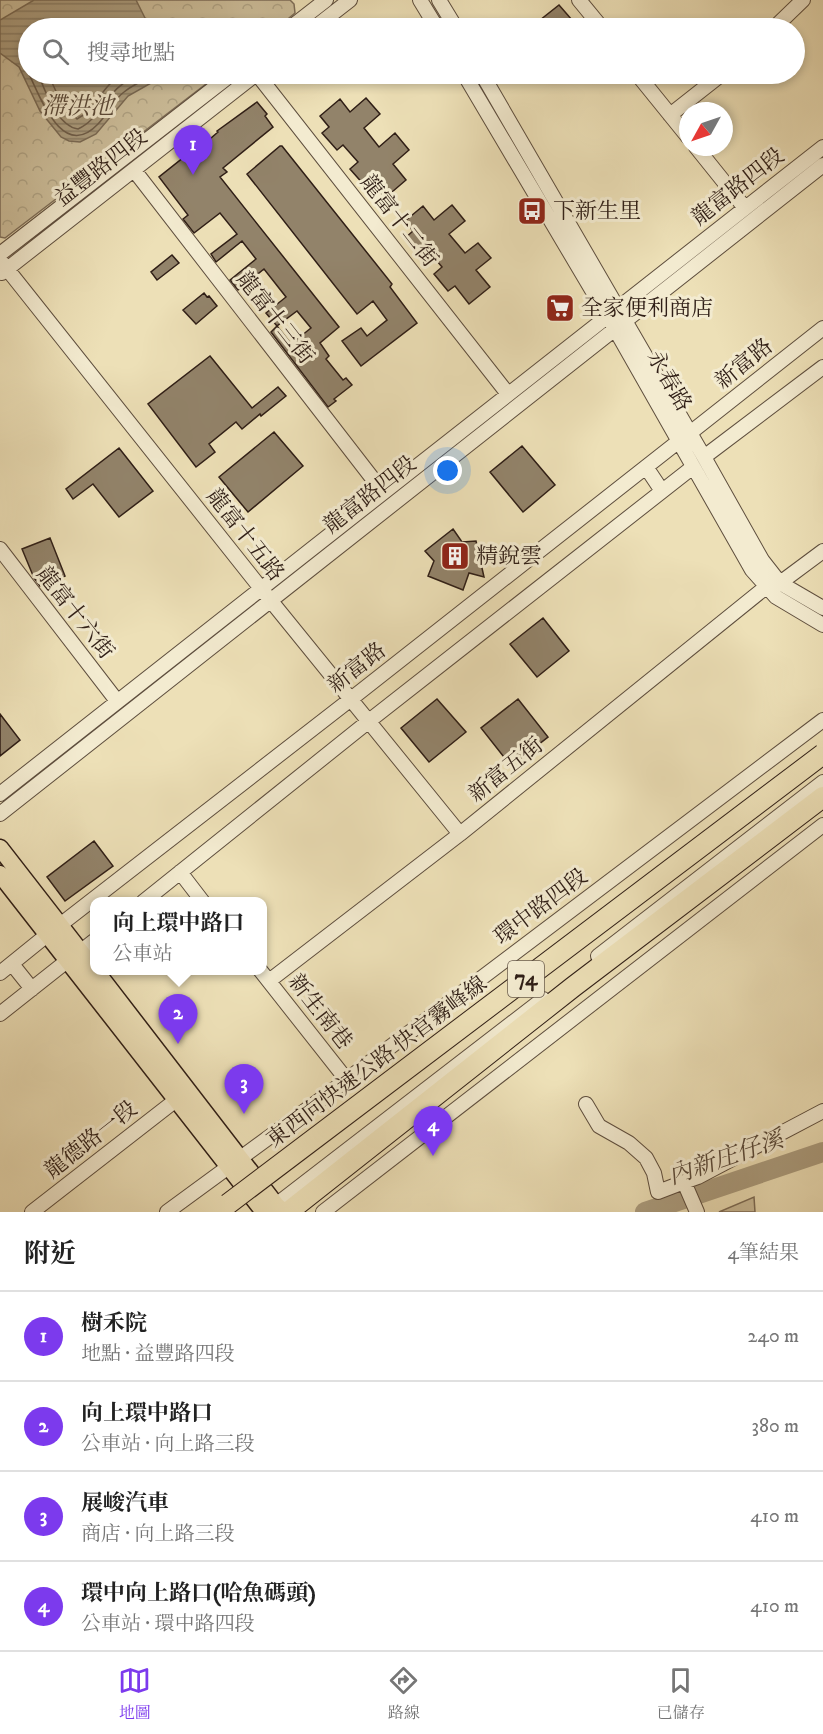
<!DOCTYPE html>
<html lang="zh-TW">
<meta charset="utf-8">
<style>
body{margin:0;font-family:"IM FELL DW Pica","Noto Serif TC",serif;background:#f2f2f2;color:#222}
.compass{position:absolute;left:679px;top:102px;width:54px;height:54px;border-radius:50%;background:#fff;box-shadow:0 3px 9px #0003;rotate:230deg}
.you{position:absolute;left:448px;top:471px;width:21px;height:21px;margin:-15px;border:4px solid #fff;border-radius:50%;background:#1a73e8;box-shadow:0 0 0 9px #1a73e833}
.badge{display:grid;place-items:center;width:39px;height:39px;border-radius:50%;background:#7c3aed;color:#fff;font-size:20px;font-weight:700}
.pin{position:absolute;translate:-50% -50px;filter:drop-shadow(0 2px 3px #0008)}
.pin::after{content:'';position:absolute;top:32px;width:21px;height:18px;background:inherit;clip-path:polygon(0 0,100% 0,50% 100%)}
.popup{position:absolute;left:90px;top:897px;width:177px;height:78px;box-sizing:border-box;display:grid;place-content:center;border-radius:12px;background:#fff;filter:drop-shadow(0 2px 4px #0005);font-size:20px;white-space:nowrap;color:#767676}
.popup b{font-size:22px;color:#222}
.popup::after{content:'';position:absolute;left:50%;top:100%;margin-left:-12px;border:12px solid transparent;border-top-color:#fff}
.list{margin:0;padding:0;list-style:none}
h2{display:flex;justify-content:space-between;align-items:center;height:78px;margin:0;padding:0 24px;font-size:26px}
h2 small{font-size:20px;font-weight:400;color:#767676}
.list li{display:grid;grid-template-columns:39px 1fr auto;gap:18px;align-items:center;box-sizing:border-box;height:90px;padding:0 24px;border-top:2px solid #e0e0e0}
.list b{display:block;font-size:22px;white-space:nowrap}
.list p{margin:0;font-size:20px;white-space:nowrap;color:#767676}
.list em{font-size:20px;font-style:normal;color:#767676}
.icon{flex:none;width:33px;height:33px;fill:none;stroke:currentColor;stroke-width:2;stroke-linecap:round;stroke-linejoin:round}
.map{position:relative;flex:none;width:823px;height:1212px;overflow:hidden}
.search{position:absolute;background:#fff;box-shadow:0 3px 9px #0003;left:18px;right:18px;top:18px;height:66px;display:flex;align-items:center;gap:15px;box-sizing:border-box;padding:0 21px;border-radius:33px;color:#767676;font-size:22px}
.sheet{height:438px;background:#fff}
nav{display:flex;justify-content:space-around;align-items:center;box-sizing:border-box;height:84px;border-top:2px solid #e0e0e0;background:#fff;font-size:16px;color:#767676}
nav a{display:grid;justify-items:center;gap:3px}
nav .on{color:#7c3aed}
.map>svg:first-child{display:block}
.green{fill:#cdbf9c;stroke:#7e6e59;stroke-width:1.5}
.park{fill:url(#park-crowns);stroke:#7e6e59;stroke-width:1.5}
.water{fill:url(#water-rules);stroke:#7a6b56;stroke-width:1.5}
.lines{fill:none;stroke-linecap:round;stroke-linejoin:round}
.shore{stroke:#6e5e4b;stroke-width:1.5}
.river{stroke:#ac9e80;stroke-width:20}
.building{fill:#92836a;stroke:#2f1e16;stroke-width:1.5;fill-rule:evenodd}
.minor-casing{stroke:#5e4e3e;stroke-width:16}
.major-casing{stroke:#2f1e16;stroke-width:19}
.highway-casing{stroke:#2f1e16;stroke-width:22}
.minor{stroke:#f3ebd0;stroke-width:14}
.major{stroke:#ede0b7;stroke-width:16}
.highway{stroke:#ede0b7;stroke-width:20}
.highway-bridge-casing{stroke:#2f1e16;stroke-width:22;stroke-linecap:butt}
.highway-bridge{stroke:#ede0b7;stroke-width:20}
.labels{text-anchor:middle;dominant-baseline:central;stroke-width:6;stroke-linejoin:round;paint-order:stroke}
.shield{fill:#f3ebd0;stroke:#6a5c4e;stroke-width:1.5}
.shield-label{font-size:21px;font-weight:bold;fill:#2f1e16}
.street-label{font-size:22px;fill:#2f1e16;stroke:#f3ebd0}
.poi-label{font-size:22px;fill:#2f1e16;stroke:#f3ebd0;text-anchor:start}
.water-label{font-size:24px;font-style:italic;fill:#5b4b3b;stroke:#f3ebd0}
</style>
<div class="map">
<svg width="823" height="1212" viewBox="0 0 823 1212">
<defs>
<pattern id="park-crowns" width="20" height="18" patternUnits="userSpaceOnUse" patternTransform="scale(1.5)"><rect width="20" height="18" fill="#cdbf9c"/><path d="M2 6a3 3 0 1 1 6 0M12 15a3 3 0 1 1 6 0" fill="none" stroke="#b0a486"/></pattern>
<pattern id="water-rules" width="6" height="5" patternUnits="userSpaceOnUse" patternTransform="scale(1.5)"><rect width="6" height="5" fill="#ac9e80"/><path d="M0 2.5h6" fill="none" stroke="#8c8068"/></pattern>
</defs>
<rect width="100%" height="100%" fill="#ede0b7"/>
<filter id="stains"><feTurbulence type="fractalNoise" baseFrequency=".00333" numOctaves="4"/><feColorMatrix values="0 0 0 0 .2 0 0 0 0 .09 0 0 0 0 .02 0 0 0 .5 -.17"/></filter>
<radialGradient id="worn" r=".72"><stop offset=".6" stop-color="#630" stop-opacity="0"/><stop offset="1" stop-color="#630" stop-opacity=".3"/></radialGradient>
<!-- green -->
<path class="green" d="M754 1197 755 1212H719Z"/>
<!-- park -->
<path class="park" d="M0 0H290L294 4 295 13 277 28H28V74H219L5 238 0 237Z"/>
<!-- water -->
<path class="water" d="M34 0H136L145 18 162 28H28V74H167L128 96 96 134 80 142 69 141 61 137 40 111 19 67 0 53V20Z"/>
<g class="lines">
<!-- shore -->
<path class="shore" d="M29 74C41 99 63 161 98 124 108 114 113 100 124 92 134 84 146 79 157 74
M38 74C45 90 57 126 78 129 94 122 101 106 112 94 119 85 129 79 140 74
M48 74 60 100 77 119C95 110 102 86 122 74"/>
<!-- river -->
<path class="river" d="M645 1212 823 1152"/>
</g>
<!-- building -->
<path class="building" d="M559 5 579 28H530Z
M366 98 380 114 364 128 379 147 395 133 409 150 393 164 406 180 385 198 371 181 365 186 350 169 358 162 343 145 337 150 322 133 329 127 320 116 340 99 350 112Z
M257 102 267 114 265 116 273 127 223 168 227 172 220 177 339 327 320 343 329 356 326 359 343 380 346 378 352 385 334 399 336 401 328 407 271 332 277 326 266 313 286 297 264 269 238 290 230 280 256 259 242 241 216 262 211 254 237 234 220 213 194 233 183 219 188 215 159 177 203 142 204 144 218 132 217 131ZM297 311 311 328 291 344 277 326Z
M280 146H282L392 284 390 287 417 323 361 366 342 341 361 328 367 336 387 320 373 301 357 314 247 174Z
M452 205 465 221 449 234 465 253 478 243 491 258 476 270 490 287 469 304 455 286 448 291 434 274 442 267 427 249 420 255 405 238 413 231 405 221 423 206 434 220Z
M172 255 179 263 157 280 151 272Z
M204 293 207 297 209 296 217 306 196 324 183 310Z
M210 356 252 408 278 387 286 396 261 416 260 414 242 429 236 422 209 444 215 452 196 467 148 404Z
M274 432 303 466 248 512 219 477Z
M522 446 555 485 523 512 490 472Z
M119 448 153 491 119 517 93 484 73 499 66 489Z
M453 529 462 542 476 541 484 577 469 573 463 590 428 576 434 561 425 551Z
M50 538 65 576 40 586 34 578 22 549Z
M543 618 569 651 537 677 510 644Z
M437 699 466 732 429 762 401 728Z
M518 699 548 737 511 766 481 728Z
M0 714 20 740 0 756Z
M94 841 113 866 65 901 47 877Z"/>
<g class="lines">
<!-- minor casing -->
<g class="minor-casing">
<path id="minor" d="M420 0 437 28
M439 0 456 28
M579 0 602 28
M290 28 326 0
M314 28 350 0
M774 28 803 0
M257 74 508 394
M464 74 615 329 752 570 776 597 823 625
M482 74 704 457 762 560 780 583 823 608
M637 74 688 137
M670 115 722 74
M696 147 745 208
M134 170 383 492
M0 254 232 74
M0 260 271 601 460 834
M2 273 256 74
M690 433 823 328
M704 457 823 367
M646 467 662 491
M0 549 117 701
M780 583 823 551
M0 794 823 147
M0 814 823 165
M180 872 203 902
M143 902 369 721 693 467
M60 925 351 699 679 441
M80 952 94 941
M598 956 823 782
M12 964 32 989
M260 970 346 1079
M0 973 47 935
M269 981 460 834 766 587
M0 1014 67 961
M586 1104 599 1126 629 1143 646 1158 654 1173 658 1192 684 1182
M268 1211 543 999
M32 1212 176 1100
M167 1212 328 1094 823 720
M323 1212 823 825
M697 1212 684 1182 698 1177 823 1111"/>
</g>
<!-- major casing -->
<g class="major-casing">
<path id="major" d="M0 848 94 969
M0 874 264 1212
M95 970 276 1205 284 1212"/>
</g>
<!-- highway casing -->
<g class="highway-casing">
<path id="highway" d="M288 1212 573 987 823 797"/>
</g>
<!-- minor -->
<use href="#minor" class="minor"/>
<!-- major -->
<use href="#major" class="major"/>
<!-- highway -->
<use href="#highway" class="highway"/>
<!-- highway-bridge casing -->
<g class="highway-bridge-casing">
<path id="highway-bridge" d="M228 1204 823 754"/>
</g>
<!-- highway-bridge -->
<use href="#highway-bridge" class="highway-bridge"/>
</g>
<!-- icons -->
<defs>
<g id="bus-square" transform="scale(1.5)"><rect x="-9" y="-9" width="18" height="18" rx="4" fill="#8f2418" stroke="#f3ebd0"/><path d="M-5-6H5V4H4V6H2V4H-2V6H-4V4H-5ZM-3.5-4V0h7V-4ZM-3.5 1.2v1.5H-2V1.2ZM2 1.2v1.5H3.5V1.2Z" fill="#fff"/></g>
<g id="supermarket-square" transform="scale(1.5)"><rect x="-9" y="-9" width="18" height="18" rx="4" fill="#8f2418" stroke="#f3ebd0"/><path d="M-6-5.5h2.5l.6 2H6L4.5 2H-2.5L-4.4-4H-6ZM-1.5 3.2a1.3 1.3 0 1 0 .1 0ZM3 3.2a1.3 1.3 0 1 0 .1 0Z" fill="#fff"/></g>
<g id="building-square" transform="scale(1.5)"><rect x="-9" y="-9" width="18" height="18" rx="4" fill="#8f2418" stroke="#f3ebd0"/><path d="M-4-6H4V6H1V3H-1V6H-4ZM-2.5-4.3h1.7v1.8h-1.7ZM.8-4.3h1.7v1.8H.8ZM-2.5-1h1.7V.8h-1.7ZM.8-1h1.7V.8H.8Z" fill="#fff"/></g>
</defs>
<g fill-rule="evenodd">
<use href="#bus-square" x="532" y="211"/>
<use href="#supermarket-square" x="560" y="308"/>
<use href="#building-square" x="455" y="556"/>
</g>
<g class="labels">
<!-- shield labels -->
<rect class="shield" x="508" y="961" width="36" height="36" rx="4.5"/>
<g class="shield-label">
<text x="526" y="979">74</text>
</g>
<!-- street labels -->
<g class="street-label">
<text transform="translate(101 168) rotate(-38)">益豐路四段</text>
<text transform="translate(738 187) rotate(-38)">龍富路四段</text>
<text transform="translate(399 221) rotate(52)">龍富十二街</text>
<text transform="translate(275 318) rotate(52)">龍富十三街</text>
<text transform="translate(744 364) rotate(-39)">新富路</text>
<text transform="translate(669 381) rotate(60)">永春路</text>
<text transform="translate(370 495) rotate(-38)">龍富路四段</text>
<text transform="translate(245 535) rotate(52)">龍富十五路</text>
<text transform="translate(75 613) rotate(52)">龍富十六街</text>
<text transform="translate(357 668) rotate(-38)">新富路</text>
<text transform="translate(506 770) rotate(-39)">新富五街</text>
<text transform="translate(541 907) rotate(-37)">環中路四段</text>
<text transform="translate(320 1012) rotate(52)">新生南巷</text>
<text transform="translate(377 1062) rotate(-37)">東西向快速公路 快官霧峰線</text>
<text transform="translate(91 1140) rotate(-38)">龍德路一段</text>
</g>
<!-- poi labels -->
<g class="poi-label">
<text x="553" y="211">下新生里</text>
<text x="581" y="308">全家便利商店</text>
<text x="476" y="556">精銳雲</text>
</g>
<!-- water labels -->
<g class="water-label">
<text x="78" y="107">滯洪池</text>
<text transform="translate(726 1158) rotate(-19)">內新庄仔溪</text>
</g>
</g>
<rect width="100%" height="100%" filter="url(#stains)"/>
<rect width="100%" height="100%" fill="url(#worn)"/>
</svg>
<svg class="compass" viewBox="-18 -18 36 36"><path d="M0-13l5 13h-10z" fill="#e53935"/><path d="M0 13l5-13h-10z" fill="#767676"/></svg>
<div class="you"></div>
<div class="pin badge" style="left:193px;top:175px">1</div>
<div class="pin badge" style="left:178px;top:1044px">2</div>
<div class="popup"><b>向上環中路口</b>公車站</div>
<div class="pin badge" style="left:244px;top:1114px">3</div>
<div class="pin badge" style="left:433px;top:1156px">4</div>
<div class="search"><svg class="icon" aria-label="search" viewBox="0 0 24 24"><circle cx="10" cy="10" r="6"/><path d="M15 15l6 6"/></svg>搜尋地點</div>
</div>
<section class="sheet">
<h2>附近<small>4筆結果</small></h2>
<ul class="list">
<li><span class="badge">1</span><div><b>樹禾院</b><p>地點 · 益豐路四段</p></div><em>240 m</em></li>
<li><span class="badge">2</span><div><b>向上環中路口</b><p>公車站 · 向上路三段</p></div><em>380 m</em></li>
<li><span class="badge">3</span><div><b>展峻汽車</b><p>商店 · 向上路三段</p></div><em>410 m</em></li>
<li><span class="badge">4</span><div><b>環中向上路口(哈魚碼頭)</b><p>公車站 · 環中路四段</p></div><em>410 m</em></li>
</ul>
</section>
<nav>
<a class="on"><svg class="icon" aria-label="map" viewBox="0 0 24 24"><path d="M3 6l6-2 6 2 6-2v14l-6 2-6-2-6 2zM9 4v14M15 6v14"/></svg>地圖</a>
<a><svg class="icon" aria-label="directions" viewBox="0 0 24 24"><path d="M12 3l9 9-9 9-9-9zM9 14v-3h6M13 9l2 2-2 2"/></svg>路線</a>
<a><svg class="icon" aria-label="saved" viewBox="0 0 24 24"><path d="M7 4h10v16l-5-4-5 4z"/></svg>已儲存</a>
</nav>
